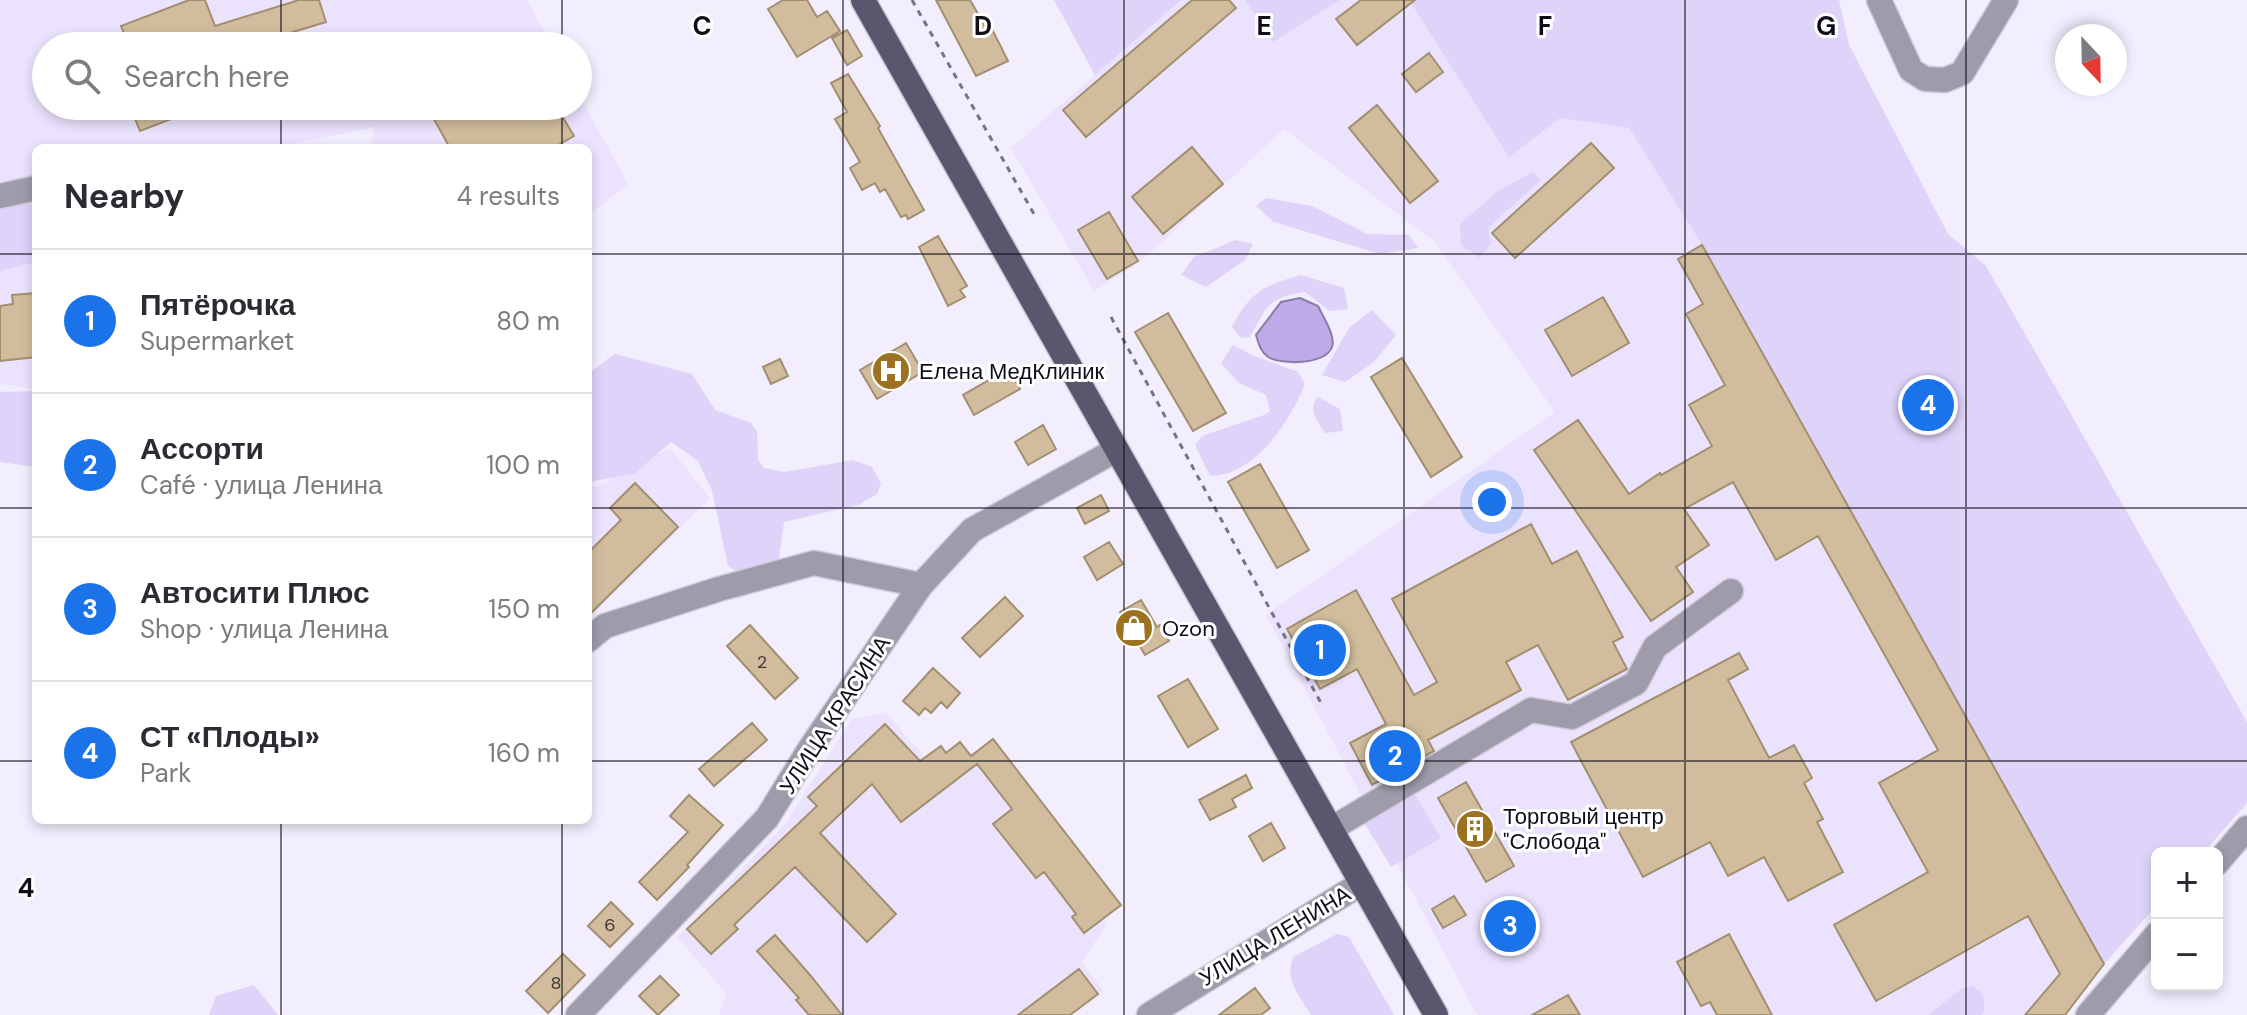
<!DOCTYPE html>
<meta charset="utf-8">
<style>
body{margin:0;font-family:"DM Sans",sans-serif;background:#f7f7f7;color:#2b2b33}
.controls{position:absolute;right:24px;bottom:24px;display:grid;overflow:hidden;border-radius:12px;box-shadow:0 4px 12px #0003}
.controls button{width:72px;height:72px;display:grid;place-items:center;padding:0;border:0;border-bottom:2px solid #e1e1e2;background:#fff;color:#2b2b33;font:40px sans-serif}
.compass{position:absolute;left:2055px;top:24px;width:72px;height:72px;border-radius:50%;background:#fff;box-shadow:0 4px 12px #0003;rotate:158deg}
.you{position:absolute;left:1492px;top:502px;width:28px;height:28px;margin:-20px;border:6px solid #fff;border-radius:50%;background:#1a73e8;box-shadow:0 0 0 12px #1a73e833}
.badge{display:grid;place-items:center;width:52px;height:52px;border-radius:50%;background:#1a73e8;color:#fff;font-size:26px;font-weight:700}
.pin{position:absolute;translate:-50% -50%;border:4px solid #fff;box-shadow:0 2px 8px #0006}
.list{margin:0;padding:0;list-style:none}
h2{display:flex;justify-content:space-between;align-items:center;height:104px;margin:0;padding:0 32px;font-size:34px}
h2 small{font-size:26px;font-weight:400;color:#7c7c81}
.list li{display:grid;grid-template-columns:52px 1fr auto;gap:24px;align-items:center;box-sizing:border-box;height:144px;padding:0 32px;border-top:2px solid #e1e1e2}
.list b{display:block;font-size:30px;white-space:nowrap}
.list p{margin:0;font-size:26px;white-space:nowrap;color:#7c7c81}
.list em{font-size:26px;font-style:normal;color:#7c7c81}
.icon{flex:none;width:44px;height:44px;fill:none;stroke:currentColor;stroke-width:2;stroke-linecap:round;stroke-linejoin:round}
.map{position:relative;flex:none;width:2247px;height:1015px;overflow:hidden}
.search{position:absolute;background:#fff;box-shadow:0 4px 12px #0003;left:32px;top:32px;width:560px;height:88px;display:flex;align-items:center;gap:20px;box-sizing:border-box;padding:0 28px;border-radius:44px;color:#7c7c81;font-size:30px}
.panel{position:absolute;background:#fff;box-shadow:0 4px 12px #0003;left:32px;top:144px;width:560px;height:680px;border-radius:12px}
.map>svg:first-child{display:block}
.built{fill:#ebe3fd}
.green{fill:#ded3f9}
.water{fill:#beaae7;stroke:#8a7ba9;stroke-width:2}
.building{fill:#d1bd9d;stroke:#a18f70;stroke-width:2}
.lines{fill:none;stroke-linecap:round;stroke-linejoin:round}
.minor-casing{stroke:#cecad8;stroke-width:27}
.major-casing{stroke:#cecad8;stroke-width:27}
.path{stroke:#777380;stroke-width:3;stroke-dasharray:6 6;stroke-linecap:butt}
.minor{stroke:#9f9baa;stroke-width:24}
.major{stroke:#5c556e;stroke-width:24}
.grid{fill:none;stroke:#100d18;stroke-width:2;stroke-opacity:0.55}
.labels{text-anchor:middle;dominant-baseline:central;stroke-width:6;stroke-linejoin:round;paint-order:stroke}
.number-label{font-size:18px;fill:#403939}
.poi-label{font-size:22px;fill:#100d18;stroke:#fff;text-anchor:start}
.street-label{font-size:22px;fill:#100d18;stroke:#fff}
.grid-label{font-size:26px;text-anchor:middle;font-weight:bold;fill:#100d18;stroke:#fff;stroke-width:6;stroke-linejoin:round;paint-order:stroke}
</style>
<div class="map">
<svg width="2247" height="1015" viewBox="0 0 2247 1015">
<rect width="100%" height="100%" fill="#f2eefd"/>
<!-- built -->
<path class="built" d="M0 0H527L552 46H46V106H578V93L628 184 588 216V148H371L375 127 272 148H36V389L0 384Z
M1181 0H1245L1273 42 1340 0H1409L1560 118 1629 128 1702 245 2104 964 2065 1015H1477L1266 615 1555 412 1435 242 1284 129 1140 262 1094 291 1011 148Z
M670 448 710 498 588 619V486L596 487Z
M886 713 925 758 941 746 947 753 971 756 1121 905 1102 919 1106 925 1082 962 1103 990 1070 1015H719L726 993 677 937 785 824 852 719Z"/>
<!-- green -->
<path class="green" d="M1054 0H1181L1095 75Z
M1245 0H1340L1273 42Z
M1409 0H1839L1849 45 1948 234 1986 266 2247 722V803L2203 853H2157V905L2104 964 1702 245 1629 128 1560 118 1509 157Z
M1533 172 1541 180 1488 228 1491 244 1480 258 1461 246 1460 224 1499 190Z
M1266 198 1312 206 1367 234 1409 235 1418 248 1380 254 1274 222 1256 206Z
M21 202 36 206V262L0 271V207Z
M1236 240 1253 244 1245 260 1206 287 1181 275 1194 257Z
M1301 275 1344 288 1348 309 1330 311 1305 292C1269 297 1267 306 1250 337L1241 338 1232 327C1251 291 1263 286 1301 275Z
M1372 310 1396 335 1374 362 1345 382 1322 375 1349 328Z
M1233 345 1252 355 1298 372 1305 384C1290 421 1255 476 1210 476L1195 445 1202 436 1264 415 1270 411 1266 395 1239 383 1221 363Z
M615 354 692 374 715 410 751 423 757 431 758 460 764 468 784 472 853 460 872 467 881 484 877 494 858 505 784 522 779 557 775 567 737 572 728 566 712 491 698 461 671 442 634 474 588 482V374Z
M36 391V467L0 462V392Z
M1318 397 1340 409 1343 431 1325 433C1317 421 1307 410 1318 397Z
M1412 789 1441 838 1391 867 1362 819Z
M1337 934 1349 937 1394 1015H1311C1298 993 1285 982 1293 957Z
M254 985 278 1015H209L216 996Z
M1972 986C1984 992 1985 999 1984 1012L1981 1015H1928L1961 989Z"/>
<!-- water -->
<path class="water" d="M1300 298 1318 306C1323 317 1336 336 1332 347 1325 365 1281 365 1268 357 1260 351 1259 344 1256 335L1281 302Z"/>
<!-- building -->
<path class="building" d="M189 0H205L215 26 299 0H319L326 22 293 32 298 46H129L121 26Z
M783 0H807L817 17 827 11 840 31 797 57 768 9Z
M936 0H970L988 31 992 29 1008 61 976 76Z
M1192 0H1229L1236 8 1086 137 1063 110Z
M1361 0H1415L1357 45 1336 19Z
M847 30 862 56 847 65 832 38Z
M1429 53 1443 72 1416 92 1402 74Z
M848 74 880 126 878 128 924 210 908 219 906 215 901 217 885 189 880 192 875 183 862 190 850 168 860 162 835 119 847 112 831 83Z
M1377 105 1438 181 1410 203 1349 128Z
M130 106H202V107L140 131Z
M441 106H556L574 136 553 148H450L430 112Z
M1591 143 1614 168 1515 258 1492 233Z
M1192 147 1223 184 1163 234 1132 197Z
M1109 212 1138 261 1107 279 1078 230Z
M938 236 967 286 960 290 965 297 948 306 919 247Z
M1702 245 2104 964 2065 1015H2025L2060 974 2028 916 1876 1001 1834 925 1928 872 1879 783 1938 750 1818 536 1776 560 1733 482 1684 509 1709 545 1676 567 1693 592 1651 621 1534 450 1578 420 1629 494 1660 473 1661 475 1712 446 1689 405 1725 385 1686 314 1703 304 1678 259Z
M36 293V357L0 361V306L13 304 12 295Z
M1603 297 1629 343 1572 376 1545 330Z
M1168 313 1226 413 1193 431 1135 332Z
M906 343 923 372 877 399 860 370Z
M1402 358 1462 457 1431 477 1371 377Z
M780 359 788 376 771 384 763 367Z
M1008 369 1020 389 974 415 963 395Z
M1043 425 1056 449 1028 465 1015 442Z
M1260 464 1309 550 1277 568 1228 482Z
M635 483 678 527 588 616V553L621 520 610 508Z
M1101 495 1109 511 1085 524 1077 508Z
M1531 524 1552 564 1577 551 1623 637 1613 642 1627 669 1568 700 1538 645 1506 662 1521 690 1428 740 1434 751 1372 785 1350 743 1386 724 1357 669 1320 689 1287 629 1356 590 1414 695 1437 682 1392 599Z
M1109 542 1123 564 1097 580 1084 557Z
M1005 597 1023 616 980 657 962 638Z
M1141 600 1157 627 1160 625 1169 641 1145 655 1120 612Z
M750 625 798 678 775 699 727 646Z
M1739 653 1748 669 1728 680 1769 758 1794 745 1812 778 1804 783 1823 819 1817 822 1843 872 1788 901 1764 857 1728 876 1710 842 1643 877 1571 742Z
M933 668 960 693 947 708 941 702 931 713 925 708 919 715 903 701Z
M1188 679 1218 729 1188 747 1158 696Z
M752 723 767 740 714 786 699 769Z
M885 724 920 761 941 746 946 753 960 742 971 756 993 739 1121 905 1084 933 1072 917 1076 914 1044 872 1036 878 993 824 1012 809 977 764 901 822 872 784 820 833 896 914 867 942 795 867 734 925 738 929 711 954 687 929 817 806 808 797Z
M1246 775 1252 788 1232 799 1236 807 1210 820 1199 800Z
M1466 782 1514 866 1486 882 1438 798Z
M689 795 723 825 687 865 689 867 657 900 639 882 688 832 670 816Z
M1271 823 1285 848 1263 861 1249 836Z
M1454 896 1466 915 1443 928 1432 909Z
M611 902 633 924 610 947 588 926Z
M1729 934 1772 1015H1717L1710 1002 1701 1006 1677 962Z
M775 935 810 975 842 1015H809L796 1000 799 998 757 951Z
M563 954 585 975 548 1013 526 991Z
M1079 969 1098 994 1070 1015H1018Z
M660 976 679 995 658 1015 639 996Z
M1255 988 1270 1008 1261 1015H1219Z
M1568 995 1580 1015H1532Z"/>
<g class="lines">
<!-- minor casing -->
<g class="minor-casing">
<path id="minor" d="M1879 0 1911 70 1925 79 1945 80 1962 73 2006 0
M0 196 36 188
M588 640 605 626 719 589 814 563 921 585
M1331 829 1531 710 1572 717 1636 683 1655 647 1731 591
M2217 863 2247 828
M578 1015 767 818 809 750 921 585 972 530 1116 450
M1149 1015 1362 883
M2088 1015 2157 934"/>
</g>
<!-- major casing -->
<g class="major-casing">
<path id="major" d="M863 0 1436 1015"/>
</g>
<!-- path -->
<path class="path" d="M912 0 1034 214
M1111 317 1321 703"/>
<!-- minor -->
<use href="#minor" class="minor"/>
<!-- major -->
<use href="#major" class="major"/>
</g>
<!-- grid -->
<path class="grid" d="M281 0V46M562 0V46M843 0V1015M1124 0V1015M1404 0V1015M1685 0V1015M1966 0V1015M281 106V148M562 106V148M0 254H36M588 254H2247M0 508H36M588 508H2247M0 761H36M588 761H2247M281 820V1015M562 820V1015"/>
<!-- icons -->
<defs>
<g id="hospital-disc" transform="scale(2)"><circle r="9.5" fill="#9c7220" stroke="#fff"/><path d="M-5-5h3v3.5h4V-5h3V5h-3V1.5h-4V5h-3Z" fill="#fff"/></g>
<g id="shop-disc" transform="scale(2)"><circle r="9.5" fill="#9c7220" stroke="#fff"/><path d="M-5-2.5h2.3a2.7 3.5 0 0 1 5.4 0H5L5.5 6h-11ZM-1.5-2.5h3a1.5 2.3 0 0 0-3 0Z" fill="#fff"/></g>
<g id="building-disc" transform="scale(2)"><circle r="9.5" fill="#9c7220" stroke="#fff"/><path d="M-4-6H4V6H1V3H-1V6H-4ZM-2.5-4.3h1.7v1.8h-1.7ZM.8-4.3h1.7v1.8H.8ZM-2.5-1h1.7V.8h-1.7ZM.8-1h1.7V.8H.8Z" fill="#fff"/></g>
</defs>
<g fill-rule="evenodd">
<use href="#hospital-disc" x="891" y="371"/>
<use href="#shop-disc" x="1134" y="628"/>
<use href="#building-disc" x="1475" y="829"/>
</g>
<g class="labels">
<!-- number labels -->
<g class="number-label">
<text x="762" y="662">2</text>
<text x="610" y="925">6</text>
<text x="556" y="983">8</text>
</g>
<!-- poi labels -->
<g class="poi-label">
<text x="919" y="371">Елена МедКлиник</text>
<text x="1162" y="628">Ozon</text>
<text x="1503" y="816">Торговый центр<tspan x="1503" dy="25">"Слобода"</tspan></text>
</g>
<!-- street labels -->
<g class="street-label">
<text transform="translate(835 715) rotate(-57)">УЛИЦА КРАСИНА</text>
<text transform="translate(1275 936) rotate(-31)">УЛИЦА ЛЕНИНА</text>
</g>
</g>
<g class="grid-label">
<text x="702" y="35">C</text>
<text x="983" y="35">D</text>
<text x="1264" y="35">E</text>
<text x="1545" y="35">F</text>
<text x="1826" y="35">G</text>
<text x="26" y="897">4</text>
</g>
</svg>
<div class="controls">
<button>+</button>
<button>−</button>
</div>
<svg class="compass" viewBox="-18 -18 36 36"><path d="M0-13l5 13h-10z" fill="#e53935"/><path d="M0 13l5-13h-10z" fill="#7c7c81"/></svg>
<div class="you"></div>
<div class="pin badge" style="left:1320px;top:650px">1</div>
<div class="pin badge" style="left:1395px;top:756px">2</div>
<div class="pin badge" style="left:1510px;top:926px">3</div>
<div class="pin badge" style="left:1928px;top:405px">4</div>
<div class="search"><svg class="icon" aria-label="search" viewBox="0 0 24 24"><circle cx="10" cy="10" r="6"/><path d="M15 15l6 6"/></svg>Search here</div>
<section class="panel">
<h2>Nearby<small>4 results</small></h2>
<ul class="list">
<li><span class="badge">1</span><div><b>Пятёрочка</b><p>Supermarket</p></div><em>80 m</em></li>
<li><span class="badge">2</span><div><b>Ассорти</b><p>Café · улица Ленина</p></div><em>100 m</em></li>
<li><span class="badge">3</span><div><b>Автосити Плюс</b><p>Shop · улица Ленина</p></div><em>150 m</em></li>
<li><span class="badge">4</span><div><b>СТ «Плоды»</b><p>Park</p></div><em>160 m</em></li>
</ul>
</section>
</div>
